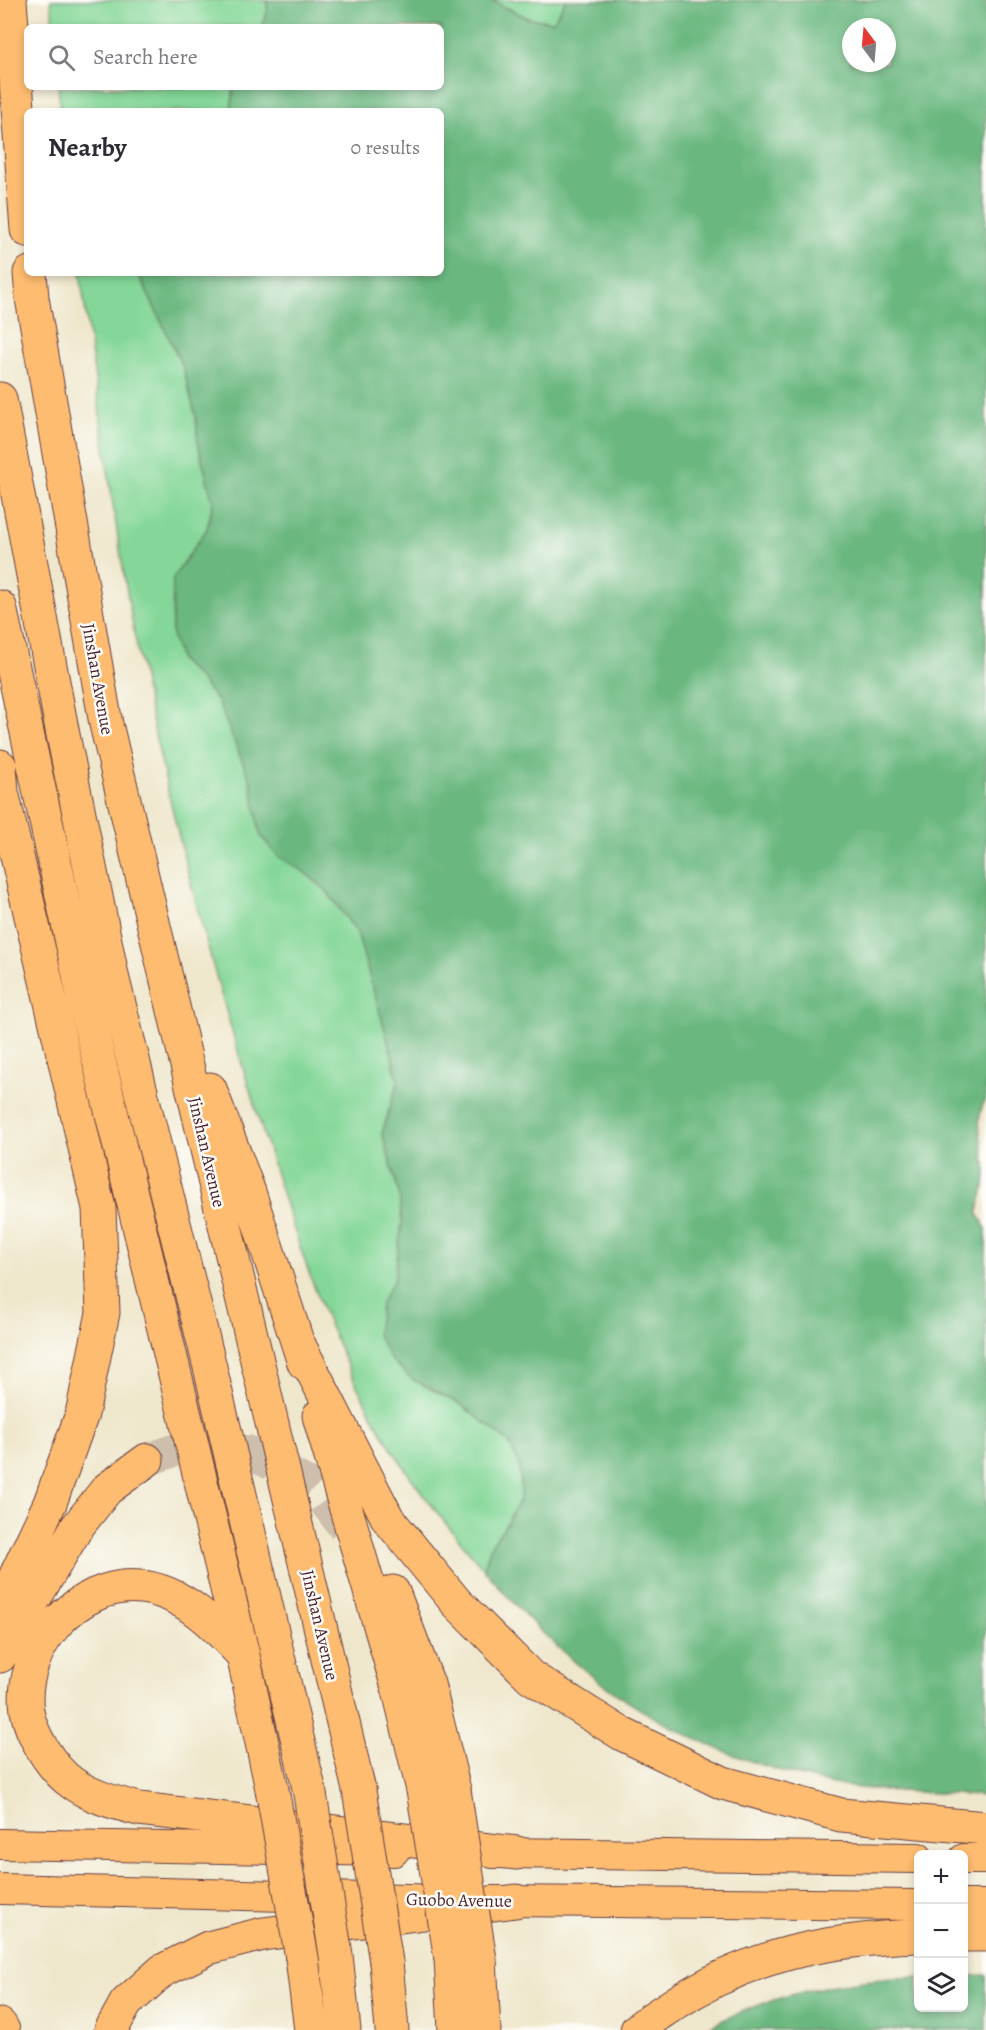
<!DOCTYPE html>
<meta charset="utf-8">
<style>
body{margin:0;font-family:Alegreya,serif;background:#f2f2f3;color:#2b2b33}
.controls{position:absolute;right:18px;bottom:18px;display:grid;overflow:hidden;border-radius:9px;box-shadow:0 3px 9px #0003}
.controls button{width:54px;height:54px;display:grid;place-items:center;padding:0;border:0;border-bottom:2px solid #e1e1e2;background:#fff;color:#2b2b33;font:30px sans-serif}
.compass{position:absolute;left:842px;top:18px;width:54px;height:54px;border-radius:50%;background:#fff;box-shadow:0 3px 9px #0003;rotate:344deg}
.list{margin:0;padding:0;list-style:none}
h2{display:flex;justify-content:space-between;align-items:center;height:78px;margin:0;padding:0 24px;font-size:26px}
h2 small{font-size:20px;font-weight:400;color:#7c7c81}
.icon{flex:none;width:33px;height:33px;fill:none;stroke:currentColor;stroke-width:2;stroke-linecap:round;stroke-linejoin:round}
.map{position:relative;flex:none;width:986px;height:2030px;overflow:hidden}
.search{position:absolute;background:#fff;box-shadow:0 3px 9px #0003;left:24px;top:24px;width:420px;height:66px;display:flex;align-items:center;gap:15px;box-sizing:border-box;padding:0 21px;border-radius:9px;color:#7c7c81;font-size:22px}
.panel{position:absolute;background:#fff;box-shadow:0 3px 9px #0003;left:24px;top:108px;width:420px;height:168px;border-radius:9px}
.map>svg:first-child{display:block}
.green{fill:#84d798;stroke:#677b62;stroke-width:1.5}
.forest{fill:#6bb880;stroke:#5a6c56;stroke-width:1.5;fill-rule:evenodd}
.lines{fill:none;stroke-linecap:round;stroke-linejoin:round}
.highway-tunnel{stroke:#cebfac;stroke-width:33;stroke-dasharray:33 16;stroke-linecap:butt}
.primary-casing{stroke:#633d43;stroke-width:32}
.highway-casing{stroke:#633d43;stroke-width:35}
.primary{stroke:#fdbc6f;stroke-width:30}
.highway{stroke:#fdbc6f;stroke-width:33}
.highway-bridge-casing{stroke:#633d43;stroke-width:35;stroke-linecap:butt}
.highway-bridge{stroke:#fdbc6f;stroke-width:33}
.labels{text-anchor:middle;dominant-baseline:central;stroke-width:5;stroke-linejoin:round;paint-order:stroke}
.street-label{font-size:18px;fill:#4a1f2b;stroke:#fdfcf7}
</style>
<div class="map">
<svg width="986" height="2030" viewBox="0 0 986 2030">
<rect width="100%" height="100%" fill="#fdfcf7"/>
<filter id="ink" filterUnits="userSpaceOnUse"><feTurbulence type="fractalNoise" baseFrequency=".0167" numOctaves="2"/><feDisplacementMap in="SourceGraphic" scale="12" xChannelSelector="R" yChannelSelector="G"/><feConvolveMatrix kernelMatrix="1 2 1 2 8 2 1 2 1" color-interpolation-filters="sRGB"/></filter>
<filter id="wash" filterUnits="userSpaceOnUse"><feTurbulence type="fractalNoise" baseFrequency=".008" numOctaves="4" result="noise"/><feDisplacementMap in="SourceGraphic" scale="24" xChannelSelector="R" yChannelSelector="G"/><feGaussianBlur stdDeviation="1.35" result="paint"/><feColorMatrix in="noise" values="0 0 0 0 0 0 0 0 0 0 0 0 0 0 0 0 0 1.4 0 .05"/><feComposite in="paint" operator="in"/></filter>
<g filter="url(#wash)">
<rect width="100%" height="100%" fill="#efe7cc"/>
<!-- green -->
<path class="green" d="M51 0H267V13L261 27H53Z
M491 0H566L554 22 528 18Z
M58 87H234L231 111H61Z
M80 273H138L183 367 196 417 198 443 213 503 207 529 174 578 172 634 180 660 200 679 218 702 251 782 256 807 303 871 326 890 357 932 391 1051 398 1082 382 1134 399 1193 402 1223 394 1280 381 1303 412 1379 460 1404 509 1442 520 1468 521 1496 507 1523 491 1545 484 1569C451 1531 419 1492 392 1449 322 1336 287 1209 248 1084 203 938 165 792 136 642 113 520 98 396 80 273Z"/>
<!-- forest -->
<path class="forest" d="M267 0H491L527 18 553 22 566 0H986V1098C971 1124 986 1148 986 1176 985 1188 980 1201 978 1213L986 1229V1796C944 1793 901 1792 859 1788 831 1785 802 1777 775 1769 652 1732 566 1668 484 1569L491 1545 507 1523 521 1496 520 1468 509 1442 460 1404 412 1379 390 1359 377 1334 381 1303 394 1280 402 1223 399 1193 382 1133 398 1082 391 1051 357 932 326 890 303 871 278 856 260 835 251 782 218 702 200 679 180 660 172 634 173 578 207 529 213 503 198 443 196 417 183 367 138 273H441V111H231L234 87H441V27H261L267 13ZM851 27H887V63H851Z
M986 1975V2030H703C771 1994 841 1979 918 1977V2008H964V1976Z"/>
</g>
<g filter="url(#ink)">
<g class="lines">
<!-- highway-tunnel -->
<path class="highway-tunnel" d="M147 1460 189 1445 249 1452 313 1486 354 1540"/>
<!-- primary casing -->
<g class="primary-casing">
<path id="primary" d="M0 1844 394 1851
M493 1853 918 1858
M964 1859H986
M0 1889 447 1900
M492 1901 918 1905
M964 1905H986"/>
</g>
<!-- highway casing -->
<g class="highway-casing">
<path id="highway" d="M10 0 27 230
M30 273 32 298 106 724 359 1790
M0 399 63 735 113 980 209 1363 309 1788
M0 607 85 1003 243 1655 272 1789
M0 766 2 792 99 1208 103 1313 82 1414 50 1503 0 1609
M210 1089 249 1192 304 1363
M298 1343 388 1519 456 1602 531 1677 622 1734 723 1783 841 1815 986 1828
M319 1416 399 1691 423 1790
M393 1592 428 1684 454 1790
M241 1653C215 1625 182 1591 141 1587 77 1580 18 1649 27 1711 31 1735 52 1769 72 1783 92 1797 116 1803 139 1809L517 1853
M0 1656 77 1527 107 1489 147 1460
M964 1935H986
M336 1955 344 2030
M302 1958 311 2030
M451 1959 455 2030
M480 1960 484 2030
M386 1962 392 2030
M0 2025 3 2030
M111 2030 126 2003 162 1971 208 1948 263 1934 516 1901
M637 2030C647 2021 659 2014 671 2006 747 1955 829 1939 918 1936"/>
</g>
<!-- primary -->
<use href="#primary" class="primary"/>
<!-- highway -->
<use href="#highway" class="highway"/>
<!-- highway-bridge casing -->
<g class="highway-bridge-casing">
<path id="highway-bridge" d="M309 1788 336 1955
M272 1789 302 1958
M359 1790 386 1962
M423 1790 451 1959
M454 1790 480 1960"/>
</g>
<!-- highway-bridge -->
<use href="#highway-bridge" class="highway-bridge"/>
</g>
</g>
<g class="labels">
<!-- street labels -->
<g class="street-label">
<text transform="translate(98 679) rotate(80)">Jinshan Avenue</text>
<text transform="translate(207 1152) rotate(77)">Jinshan Avenue</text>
<text transform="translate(320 1625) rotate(77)">Jinshan Avenue</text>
<text transform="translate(459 1900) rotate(1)">Guobo Avenue</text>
</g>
</g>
</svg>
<div class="controls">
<button>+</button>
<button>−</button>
<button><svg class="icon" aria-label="layers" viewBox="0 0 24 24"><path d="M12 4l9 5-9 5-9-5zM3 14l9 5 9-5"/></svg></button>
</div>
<svg class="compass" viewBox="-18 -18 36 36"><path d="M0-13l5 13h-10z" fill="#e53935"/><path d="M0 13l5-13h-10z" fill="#7c7c81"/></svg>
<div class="search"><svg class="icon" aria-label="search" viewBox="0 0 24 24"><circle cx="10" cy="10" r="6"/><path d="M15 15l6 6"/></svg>Search here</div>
<section class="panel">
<h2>Nearby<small>0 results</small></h2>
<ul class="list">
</ul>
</section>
</div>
